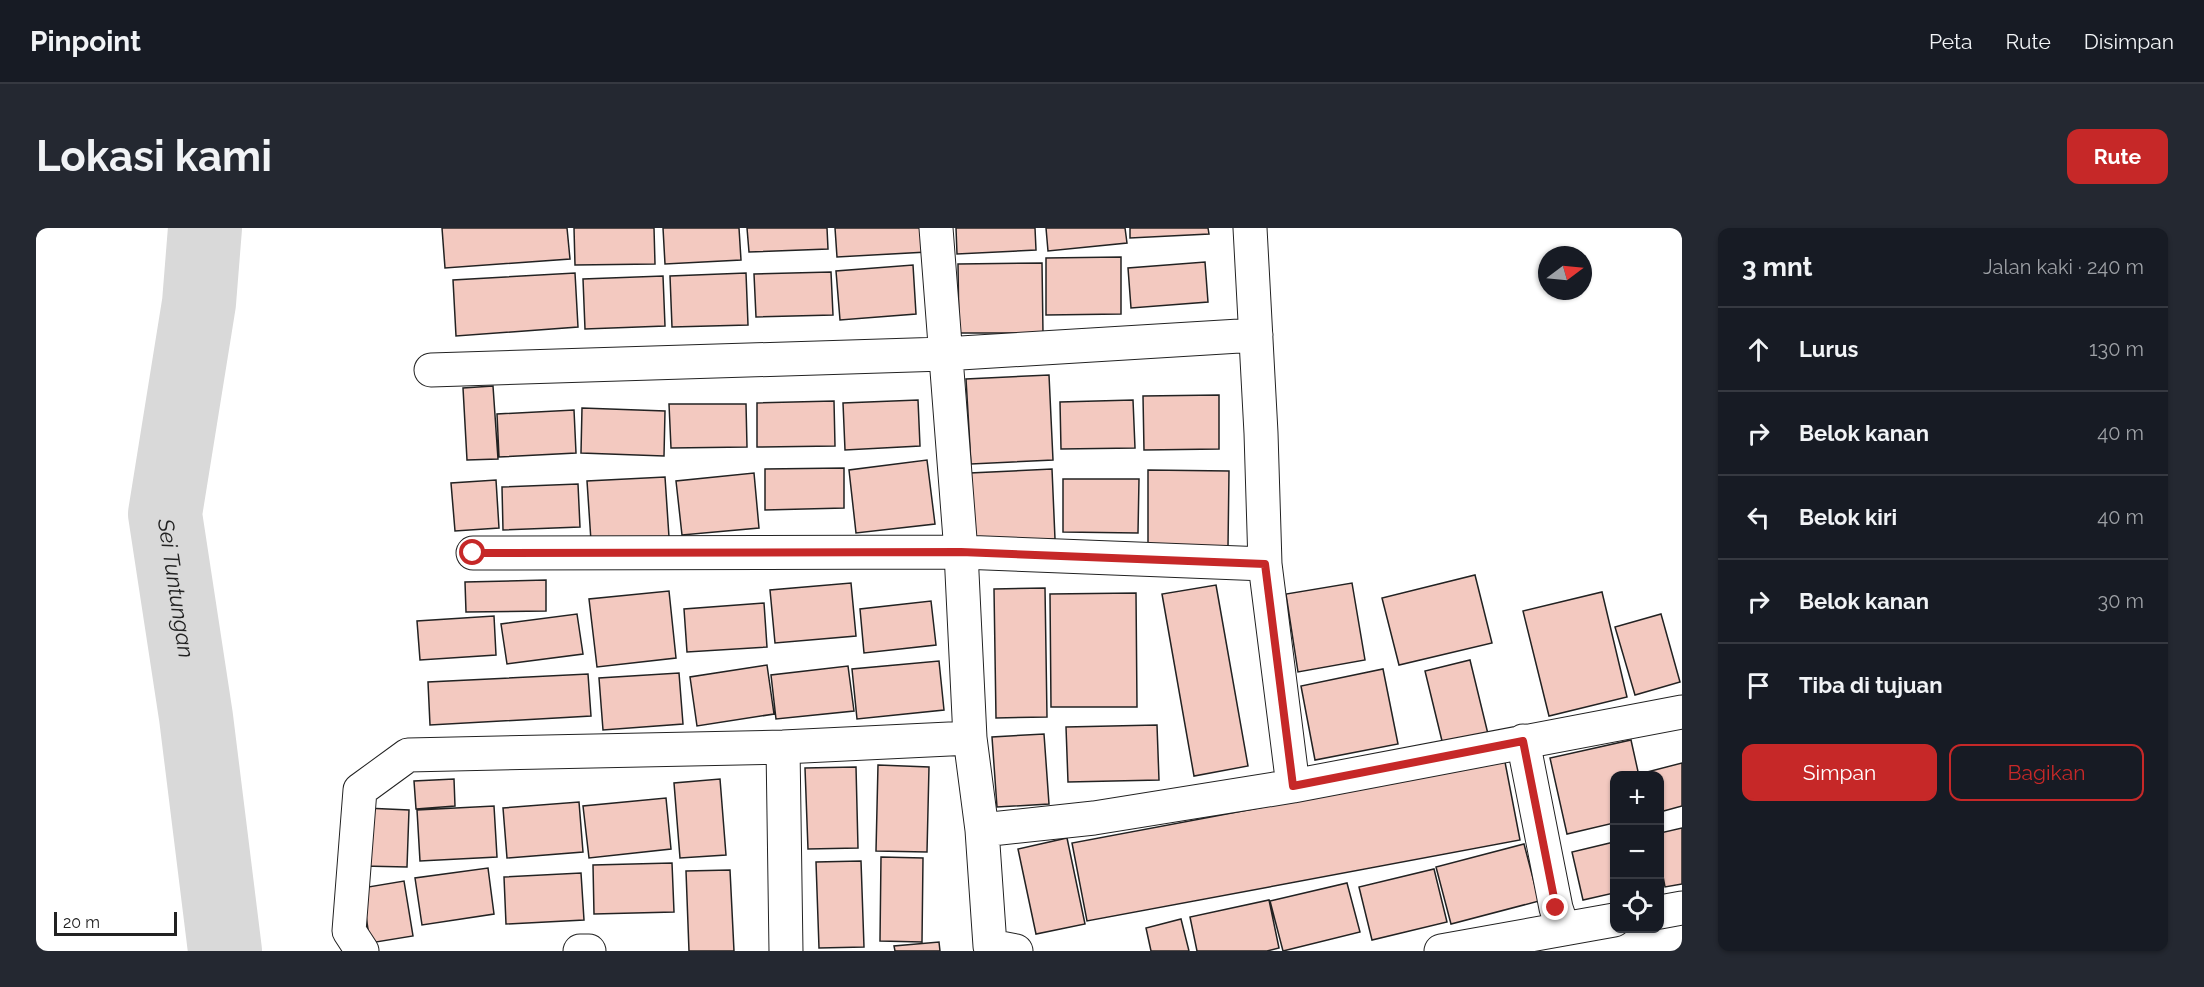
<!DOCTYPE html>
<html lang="id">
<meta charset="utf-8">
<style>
body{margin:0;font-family:Raleway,sans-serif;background:#242831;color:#f1f3f6}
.controls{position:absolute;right:18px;bottom:18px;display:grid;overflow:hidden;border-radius:12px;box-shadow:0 2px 4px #0004}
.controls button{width:54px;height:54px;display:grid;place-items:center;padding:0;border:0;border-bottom:2px solid #363941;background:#171b24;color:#f1f3f6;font:30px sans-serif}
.compass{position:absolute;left:1502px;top:18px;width:54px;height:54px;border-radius:50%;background:#171b24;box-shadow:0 2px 4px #0004;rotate:74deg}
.scale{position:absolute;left:18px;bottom:15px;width:123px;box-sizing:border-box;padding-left:6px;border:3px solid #222;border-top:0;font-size:16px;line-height:21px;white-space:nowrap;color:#222;-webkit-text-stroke:4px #fff;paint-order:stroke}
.stop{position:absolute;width:18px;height:18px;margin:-14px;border:4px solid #c62828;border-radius:50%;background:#fff}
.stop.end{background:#c62828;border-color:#fff;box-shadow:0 2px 6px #0008}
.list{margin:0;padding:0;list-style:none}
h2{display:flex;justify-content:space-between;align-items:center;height:78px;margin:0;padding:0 24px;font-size:26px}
h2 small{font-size:20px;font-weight:400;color:#9ea1a6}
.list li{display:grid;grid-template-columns:39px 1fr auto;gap:18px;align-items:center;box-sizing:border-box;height:84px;padding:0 24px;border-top:2px solid #363941}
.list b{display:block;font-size:22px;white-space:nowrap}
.list em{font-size:20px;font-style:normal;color:#9ea1a6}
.actions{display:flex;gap:12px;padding:18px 24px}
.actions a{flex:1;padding:14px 0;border:2px solid #c62828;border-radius:12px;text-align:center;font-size:21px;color:#c62828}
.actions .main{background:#c62828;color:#fff}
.icon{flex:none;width:33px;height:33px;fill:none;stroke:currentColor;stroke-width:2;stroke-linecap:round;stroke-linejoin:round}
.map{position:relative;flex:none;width:1646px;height:723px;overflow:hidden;border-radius:12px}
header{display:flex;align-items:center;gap:36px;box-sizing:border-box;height:84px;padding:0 30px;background:#171b24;border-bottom:2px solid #363941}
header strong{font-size:28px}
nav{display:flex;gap:33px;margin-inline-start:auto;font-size:21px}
.intro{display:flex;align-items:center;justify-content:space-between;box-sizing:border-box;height:144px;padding:0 36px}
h1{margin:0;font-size:42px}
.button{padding:15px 27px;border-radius:12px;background:#c62828;color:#fff;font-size:21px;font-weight:700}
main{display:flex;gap:36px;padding:0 36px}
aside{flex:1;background:#171b24;border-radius:12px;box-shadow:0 2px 4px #0004}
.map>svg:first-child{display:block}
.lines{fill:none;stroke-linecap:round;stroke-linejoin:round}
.river{stroke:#d9d9d9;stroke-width:74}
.building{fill:#f3c9c0;stroke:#222;stroke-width:1.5}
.minor-casing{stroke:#222;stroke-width:35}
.minor{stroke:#fff;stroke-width:33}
.route{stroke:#c62828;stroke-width:8}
.labels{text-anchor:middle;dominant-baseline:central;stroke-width:4.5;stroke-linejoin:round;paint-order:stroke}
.water-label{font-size:22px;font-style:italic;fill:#222;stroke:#fff}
</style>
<header>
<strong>Pinpoint</strong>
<nav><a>Peta</a><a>Rute</a><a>Disimpan</a></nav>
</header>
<div class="intro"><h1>Lokasi kami</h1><a class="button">Rute</a></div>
<main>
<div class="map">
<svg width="1646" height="723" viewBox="0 0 1646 723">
<rect width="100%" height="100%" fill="#fff"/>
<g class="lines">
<!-- river -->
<path class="river" id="s1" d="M169 0 163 75 129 286 160 489 189 723"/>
</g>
<!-- building -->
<path class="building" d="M406 0H531L534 31 409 40Z
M538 0H618L619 36 539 37Z
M627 0H703L705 32 629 36Z
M711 0H791L792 21 713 24Z
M799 0H889L891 24 801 29Z
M920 0H999L1000 22 921 26Z
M1010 0H1089L1091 15 1012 23Z
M1094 0H1172L1173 6 1094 10Z
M1085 29V86L1010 87V30Z
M1169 34 1172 74 1095 80 1092 40Z
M1006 35 1007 105H923L922 36Z
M877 37 880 86 804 92 800 43Z
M795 44 797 87 720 89 718 46Z
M539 45 542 99 420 108 417 52Z
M710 45 712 97 636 99 634 48Z
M627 48 629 98 549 101 547 51Z
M1013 147 1017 232 935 236 930 151Z
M457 158 462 231 431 232 427 160Z
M1183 167V221L1108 222 1107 168Z
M882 172 884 218 809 222 807 175Z
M1097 172 1099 220 1025 221 1024 174Z
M798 173 799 218 721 219V175Z
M633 176H710L711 219 635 220Z
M546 180 629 183 628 228 545 225Z
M538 182 540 225 463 229 461 186Z
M891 232 899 296 820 305 813 242Z
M808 240V280L729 282V241Z
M1016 241 1019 311 937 314 934 245Z
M1112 242 1193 243 1192 319 1112 318Z
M718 245 723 300 646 307 640 253Z
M629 249 633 309 555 313 551 253Z
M1027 251H1103L1102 305 1027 304Z
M460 252 463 300 419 303 415 255Z
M542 256 544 299 467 302 466 259Z
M1439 347 1456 415 1363 437 1346 370Z
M510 352V383L430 384 429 354Z
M815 355 820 408 739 415 734 362Z
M1316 355 1329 432 1262 444 1250 366Z
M1180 357 1212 538 1158 548 1126 366Z
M1009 360 1011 489 960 490 958 361Z
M633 363 640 430 561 439 553 371Z
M1566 364 1591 469 1513 488 1487 383Z
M1100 365 1101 479H1015L1014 366Z
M895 373 900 417 828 425 824 381Z
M728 375 731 419 651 424 648 381Z
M541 386 547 426 471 436 465 396Z
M1625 386 1644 454 1599 467 1579 399Z
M458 388 460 427 384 432 381 393Z
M1434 432 1452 506 1407 517 1389 443Z
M903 433 908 482 821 491 816 441Z
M731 437 738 486 661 498 654 449Z
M812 438 818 483 740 491 735 447Z
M1347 441 1362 516 1279 532 1265 458Z
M643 445 647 496 567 502 563 450Z
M552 446 555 488 394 497 392 454Z
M1121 497 1123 552 1032 554 1030 499Z
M1008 506 1013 576 961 579 956 509Z
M1595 512 1603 548H1578V595L1531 606 1514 530Z
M1469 534 1484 612 1051 693 1036 615Z
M1646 535V578L1624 584V548H1612L1611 544Z
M842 537 893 539 891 624 840 623Z
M820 539 822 620 772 621 769 540Z
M418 551 419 578 380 581 378 553Z
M684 551 690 627 644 630 638 555Z
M630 570 635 621 553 630 547 578Z
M543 574 547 624 471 630 467 580Z
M458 578 461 629 384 633 381 582Z
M329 580 373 582 371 639 327 638Z
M1646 600V656L1629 659 1624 633V605Z
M1031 610 1049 696 1000 706 982 621Z
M1578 614V665L1547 672 1536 624Z
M1488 616 1503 673 1415 696 1400 639Z
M845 629 887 630 886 714 844 713Z
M825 633 828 719 783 720 780 634Z
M636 635 638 684 558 686 557 637Z
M452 640 458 686 386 697 379 650Z
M1398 641 1411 694 1336 712 1323 659Z
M694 642 698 723H653L650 643Z
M545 645 548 692 470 696 468 649Z
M368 653 377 708 334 715 326 660Z
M1311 655 1324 704 1247 723 1234 673Z
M1233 672 1243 720 1231 723H1161L1154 689Z
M1145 691 1153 723H1115L1110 700Z
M903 714 904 723H859L858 718Z"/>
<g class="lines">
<!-- minor casing -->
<g class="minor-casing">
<path id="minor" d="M900 0 925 324 934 510 946 602
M1214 0 1225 205 1229 336 1257 558
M395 142 908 126 1220 107
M437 325 925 324 1229 336
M1487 513 1520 680 1527 701
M747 519 750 723
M1624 684 1646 680
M326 723 313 703 324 562 372 527 747 519 934 510
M544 723H553
M980 723 954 718 946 602 1058 590 1257 558 1646 484
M1405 723 1578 692"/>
</g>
<!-- minor -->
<use href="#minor" class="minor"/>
</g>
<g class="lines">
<!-- route -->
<path class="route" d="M437 325 925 324 1229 336 1257 558 1487 513 1520 680"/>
</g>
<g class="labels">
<!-- water labels -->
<g class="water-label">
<text stroke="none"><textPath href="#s1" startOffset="364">Sei Tuntungan</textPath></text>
</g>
</g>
</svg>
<div class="controls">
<button>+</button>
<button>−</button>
<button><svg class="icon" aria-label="locate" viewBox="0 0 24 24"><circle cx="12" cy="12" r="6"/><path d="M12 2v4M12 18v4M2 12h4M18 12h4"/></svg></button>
</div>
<svg class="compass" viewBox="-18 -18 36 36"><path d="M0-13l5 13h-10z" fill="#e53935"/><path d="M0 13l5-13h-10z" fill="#9ea1a6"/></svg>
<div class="scale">20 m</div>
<div class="stop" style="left:437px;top:325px"></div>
<div class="stop end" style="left:1520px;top:680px"></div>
</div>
<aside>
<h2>3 mnt<small>Jalan kaki · 240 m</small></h2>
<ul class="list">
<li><svg class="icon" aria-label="ahead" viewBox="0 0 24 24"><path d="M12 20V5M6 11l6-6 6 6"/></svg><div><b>Lurus</b></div><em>130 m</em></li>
<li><svg class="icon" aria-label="right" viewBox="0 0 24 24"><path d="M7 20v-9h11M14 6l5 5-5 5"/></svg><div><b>Belok kanan</b></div><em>40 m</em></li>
<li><svg class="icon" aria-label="left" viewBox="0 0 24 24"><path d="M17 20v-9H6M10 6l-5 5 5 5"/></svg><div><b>Belok kiri</b></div><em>40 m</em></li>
<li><svg class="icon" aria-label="right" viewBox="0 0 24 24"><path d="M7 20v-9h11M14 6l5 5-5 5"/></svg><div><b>Belok kanan</b></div><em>30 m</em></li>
<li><svg class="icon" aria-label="arrive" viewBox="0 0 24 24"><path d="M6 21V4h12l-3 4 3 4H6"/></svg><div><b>Tiba di tujuan</b></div></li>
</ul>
<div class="actions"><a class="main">Simpan</a><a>Bagikan</a></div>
</aside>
</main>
